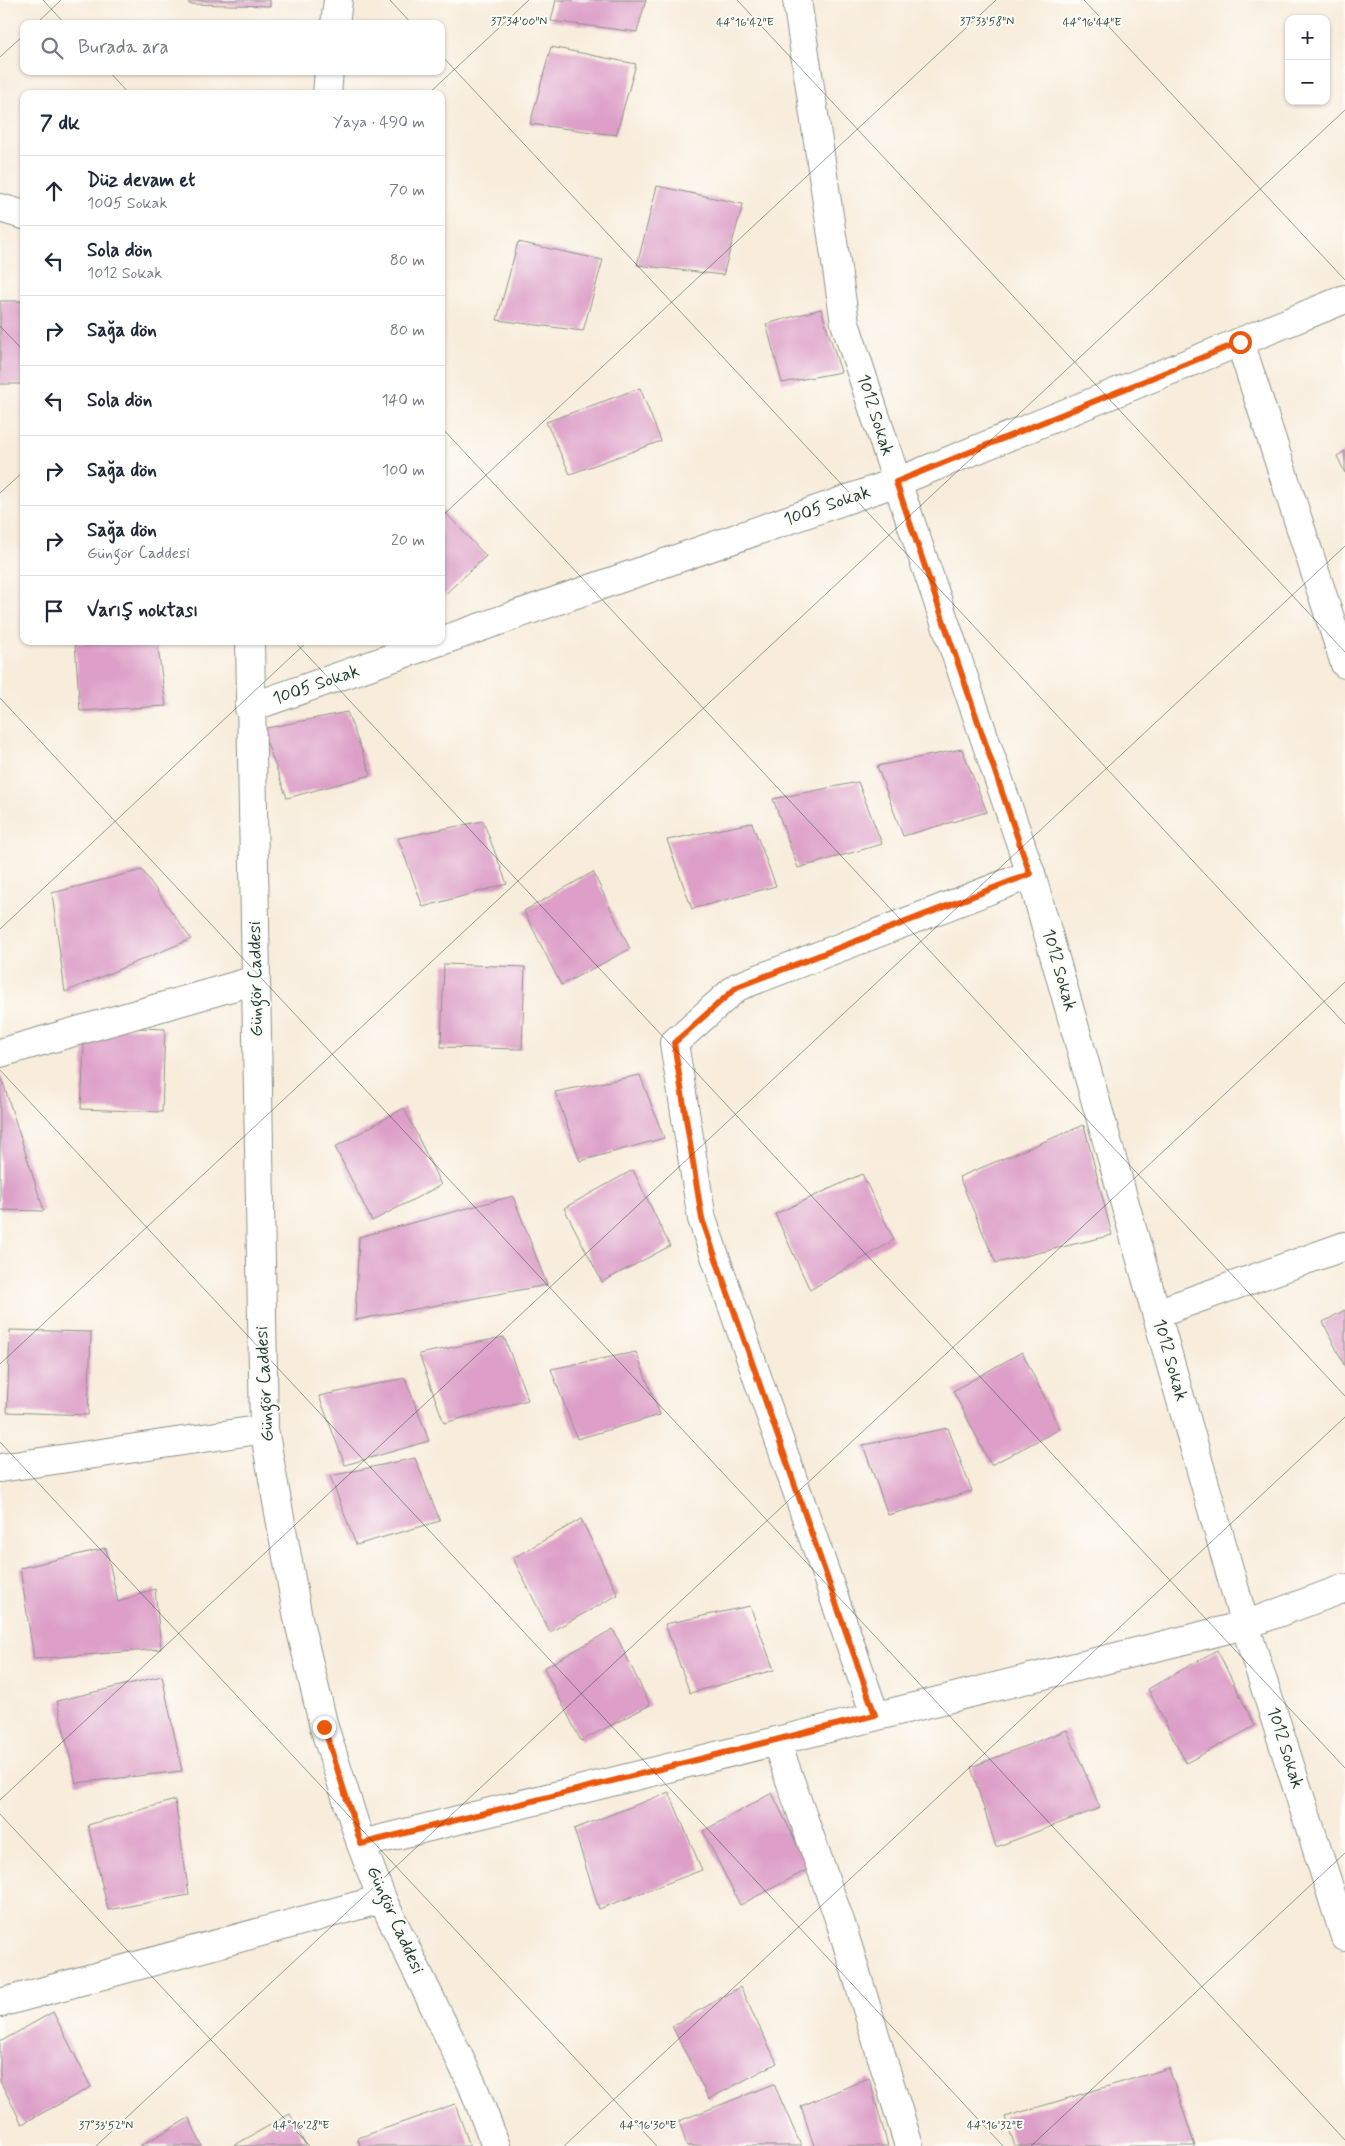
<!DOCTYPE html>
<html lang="tr">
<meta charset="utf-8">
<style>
body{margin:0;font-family:Mynerve,sans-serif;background:#f6f6f7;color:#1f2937}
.controls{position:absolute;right:15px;top:15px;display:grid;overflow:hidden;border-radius:10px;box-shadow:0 1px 4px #0004}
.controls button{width:45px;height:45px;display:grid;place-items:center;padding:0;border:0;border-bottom:1px solid #e0e1e3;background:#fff;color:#1f2937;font:25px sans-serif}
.stop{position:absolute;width:15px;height:15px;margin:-11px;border:4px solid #ea580c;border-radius:50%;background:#fff}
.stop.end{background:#ea580c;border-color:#fff;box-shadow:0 1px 5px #0008}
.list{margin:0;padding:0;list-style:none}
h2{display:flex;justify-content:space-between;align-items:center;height:65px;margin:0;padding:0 20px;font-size:21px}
h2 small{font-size:16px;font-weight:400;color:#747a83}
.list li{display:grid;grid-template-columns:32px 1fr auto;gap:15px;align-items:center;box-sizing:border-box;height:70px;padding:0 20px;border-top:1px solid #e0e1e3}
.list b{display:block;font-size:19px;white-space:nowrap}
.list p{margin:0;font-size:16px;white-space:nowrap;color:#747a83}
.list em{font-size:16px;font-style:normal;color:#747a83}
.icon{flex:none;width:28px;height:28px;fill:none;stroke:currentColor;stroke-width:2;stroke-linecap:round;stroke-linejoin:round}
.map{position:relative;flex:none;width:1345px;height:2146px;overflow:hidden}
.search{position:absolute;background:#fff;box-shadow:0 1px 4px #0004;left:20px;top:20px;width:425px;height:55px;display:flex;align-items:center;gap:12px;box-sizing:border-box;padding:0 18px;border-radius:10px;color:#747a83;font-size:19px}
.panel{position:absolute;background:#fff;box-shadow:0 1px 4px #0004;left:20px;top:90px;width:425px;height:555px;border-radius:10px}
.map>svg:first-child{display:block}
.building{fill:#dd9fc8}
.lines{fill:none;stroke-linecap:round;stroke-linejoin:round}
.street-casing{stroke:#8c9488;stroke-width:30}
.secondary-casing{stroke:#8c9488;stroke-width:30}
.street{stroke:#fff;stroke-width:28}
.secondary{stroke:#fff;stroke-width:28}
.route{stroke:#ea580c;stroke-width:6}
.ticks{fill:none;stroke:#1f3d34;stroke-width:1;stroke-opacity:0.45}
.labels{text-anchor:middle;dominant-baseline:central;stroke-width:4;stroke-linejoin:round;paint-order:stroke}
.street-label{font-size:18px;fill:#1f3d34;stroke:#fdfcf7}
.ticks-label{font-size:12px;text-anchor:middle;fill:#1f3d34;stroke:#fdfcf7;stroke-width:4;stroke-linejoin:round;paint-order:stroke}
</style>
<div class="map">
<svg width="1345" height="2146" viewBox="0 0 1345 2146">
<rect width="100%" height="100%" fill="#fdfcf7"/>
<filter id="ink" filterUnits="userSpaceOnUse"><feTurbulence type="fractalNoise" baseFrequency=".02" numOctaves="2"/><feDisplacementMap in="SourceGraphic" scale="10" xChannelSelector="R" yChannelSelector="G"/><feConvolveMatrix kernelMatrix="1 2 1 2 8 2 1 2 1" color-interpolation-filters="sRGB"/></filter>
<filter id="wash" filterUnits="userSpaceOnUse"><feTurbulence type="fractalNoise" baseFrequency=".0096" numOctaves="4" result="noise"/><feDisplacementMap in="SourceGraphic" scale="20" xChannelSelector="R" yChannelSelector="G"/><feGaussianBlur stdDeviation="1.12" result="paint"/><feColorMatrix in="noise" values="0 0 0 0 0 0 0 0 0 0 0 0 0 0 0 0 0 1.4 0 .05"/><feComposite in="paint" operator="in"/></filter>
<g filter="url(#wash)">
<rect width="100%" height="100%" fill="#f8ecdb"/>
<g id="blocks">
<!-- building -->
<path class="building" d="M189 0H270V6L189 4Z
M556 0H646L637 32 551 21Z
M551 47 636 64 616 135 530 124Z
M657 186 743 204 723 275 637 265Z
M518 242 603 260 583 331 497 320Z
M0 301H24V384H0Z
M821 309 841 372 782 383 766 324Z
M640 388 661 441 570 474 546 422Z
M1345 451V473L1337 456Z
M441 508 486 556 441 598Z
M106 641H157L166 706 80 711 75 643Z
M347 712 371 775 287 798 262 729Z
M962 749 987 812 903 836 877 766Z
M858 782 882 844 798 868 773 799Z
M483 821 507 884 423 907 398 838Z
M752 823 776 886 692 909 667 840Z
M142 870 191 939 65 992 52 893Z
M593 872 630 949 561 985 524 911Z
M444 964 525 967 522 1049 441 1047Z
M85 1026 165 1029 162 1112 81 1109Z
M0 1073 44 1211 0 1210Z
M640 1075 664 1138 580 1161 555 1092Z
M404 1108 441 1185 372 1221 335 1147Z
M1084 1125 1112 1235 996 1263 959 1177Z
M633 1170 670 1246 602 1282 564 1208Z
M862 1174 894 1240 810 1290 775 1214Z
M513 1196 547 1285 355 1320 359 1237Z
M1345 1310V1367L1323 1322Z
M10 1330 91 1332 88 1415 7 1412Z
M504 1337 528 1400 444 1423 419 1354Z
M636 1352 660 1415 577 1439 551 1369Z
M1022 1352 1060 1429 991 1465 953 1391Z
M405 1378 429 1441 345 1465 319 1396Z
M948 1428 972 1491 888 1515 863 1445Z
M415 1458 440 1521 356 1545 330 1476Z
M581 1519 618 1595 550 1632 513 1558Z
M106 1548 118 1602 155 1589 161 1649 34 1659 20 1568Z
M750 1606 774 1670 690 1693 665 1624Z
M613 1629 650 1705 581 1741 544 1668Z
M1217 1650 1255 1726 1186 1763 1148 1689Z
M162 1676 182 1771 76 1783 57 1701Z
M1067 1730 1100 1808 996 1847 971 1767Z
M669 1792 702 1870 599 1909 574 1829Z
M772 1793 809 1869 740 1905 703 1831Z
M175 1800 189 1895 108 1910 88 1825Z
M740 1987 777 2063 709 2099 672 2026Z
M53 2012 91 2087 22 2124 0 2081V2042Z
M1169 2068 1195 2146H1015L1005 2117Z
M869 2078 888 2146H814L801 2106Z
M774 2084 801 2146H687L679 2121Z
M455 2104 470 2146H360L358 2138Z
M290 2114 306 2146H233Z
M189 2118 202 2146H140Z"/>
</g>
</g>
<g filter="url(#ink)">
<use href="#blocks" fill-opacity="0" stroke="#8c9488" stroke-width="1"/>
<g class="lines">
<!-- street casing -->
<g class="street-casing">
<path id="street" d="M0 208 24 215
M1240 342 1345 664
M441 641 897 482 1345 299
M249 708 440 641
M0 1053 256 980
M1157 1313 1345 1246
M0 1468 264 1429
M875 1715 702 1219 674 1043 737 987 1031 874
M776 1741 841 1924 909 2146
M361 1844 1245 1625 1345 1588
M0 2003 382 1899"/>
</g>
<!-- secondary casing -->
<g class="secondary-casing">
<path id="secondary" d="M797 0 845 323 897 482 1031 874 1245 1625 1345 1937
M335 24 338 0
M327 94 329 71
M250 641 264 1429 298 1618 324 1727 361 1844 382 1899 472 2084 496 2146"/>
</g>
<!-- street -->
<use href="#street" class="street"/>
<!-- secondary -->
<use href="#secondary" class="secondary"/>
</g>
</g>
<g class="lines" filter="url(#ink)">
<!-- route -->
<path class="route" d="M324 1727 361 1844 875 1715 702 1219 674 1043 737 987 1030 874 896 482 1240 342"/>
</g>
<!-- ticks -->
<path class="ticks" d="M43 0 65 24M390 0 412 24M737 0 1345 652M1084 0 1345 280M36 24 61 0M441 55 1345 1024M0 57 24 35M109 71 130 94M428 94 529 0M0 326 24 351M441 427 1345 1396M0 493 24 471M441 517 996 0M294 641 1345 1768M0 698 1345 2140M0 929 308 641M0 1070 1003 2146M0 1364 1345 110M0 1442 657 2146M0 1800 1345 546M0 1814 310 2146M96 2146 1345 982M564 2146 1345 1417M1031 2146 1345 1853"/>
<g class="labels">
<!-- street labels -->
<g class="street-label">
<text transform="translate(875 415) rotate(72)">1012 Sokak</text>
<text transform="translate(827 506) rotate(-19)">1005 Sokak</text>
<text transform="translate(316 685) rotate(-19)">1005 Sokak</text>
<text transform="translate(1059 970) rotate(74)">1012 Sokak</text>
<text transform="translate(256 979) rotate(-91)">Güngör Caddesi</text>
<text transform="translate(1170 1360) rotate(74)">1012 Sokak</text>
<text transform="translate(265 1384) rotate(-93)">Güngör Caddesi</text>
<text transform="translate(1285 1748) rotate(72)">1012 Sokak</text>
<text transform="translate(395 1920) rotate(66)">Güngör Caddesi</text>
</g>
</g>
<g class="ticks-label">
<text x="519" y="25">37°34'00"N</text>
<text x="987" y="25">37°33'58"N</text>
<text x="745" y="26">44°16'42"E</text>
<text x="1092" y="26">44°16'44"E</text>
<text x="301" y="2129">44°16'28"E</text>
<text x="648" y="2129">44°16'30"E</text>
<text x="995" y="2129">44°16'32"E</text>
<text x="106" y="2129">37°33'52"N</text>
</g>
</svg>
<div class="controls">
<button>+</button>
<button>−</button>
</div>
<div class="stop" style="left:1240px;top:342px"></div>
<div class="stop end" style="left:324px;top:1727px"></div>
<div class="search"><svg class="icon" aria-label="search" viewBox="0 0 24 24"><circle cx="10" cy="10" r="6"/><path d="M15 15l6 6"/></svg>Burada ara</div>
<section class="panel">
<h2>7 dk<small>Yaya · 490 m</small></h2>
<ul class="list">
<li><svg class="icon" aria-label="ahead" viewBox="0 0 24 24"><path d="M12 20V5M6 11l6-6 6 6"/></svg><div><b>Düz devam et</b><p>1005 Sokak</p></div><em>70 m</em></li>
<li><svg class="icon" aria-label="left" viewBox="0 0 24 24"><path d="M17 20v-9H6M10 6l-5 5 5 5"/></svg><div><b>Sola dön</b><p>1012 Sokak</p></div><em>80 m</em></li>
<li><svg class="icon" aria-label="right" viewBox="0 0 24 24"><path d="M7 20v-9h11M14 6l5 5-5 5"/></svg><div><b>Sağa dön</b></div><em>80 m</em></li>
<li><svg class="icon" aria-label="left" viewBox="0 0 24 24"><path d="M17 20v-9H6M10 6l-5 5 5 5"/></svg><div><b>Sola dön</b></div><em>140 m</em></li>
<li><svg class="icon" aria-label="right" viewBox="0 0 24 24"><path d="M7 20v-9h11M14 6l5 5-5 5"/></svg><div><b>Sağa dön</b></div><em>100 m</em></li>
<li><svg class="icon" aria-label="right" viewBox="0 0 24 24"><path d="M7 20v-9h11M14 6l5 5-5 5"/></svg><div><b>Sağa dön</b><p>Güngör Caddesi</p></div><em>20 m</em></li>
<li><svg class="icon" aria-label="arrive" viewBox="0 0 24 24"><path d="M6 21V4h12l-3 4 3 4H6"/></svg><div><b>Varış noktası</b></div></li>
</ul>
</section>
</div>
